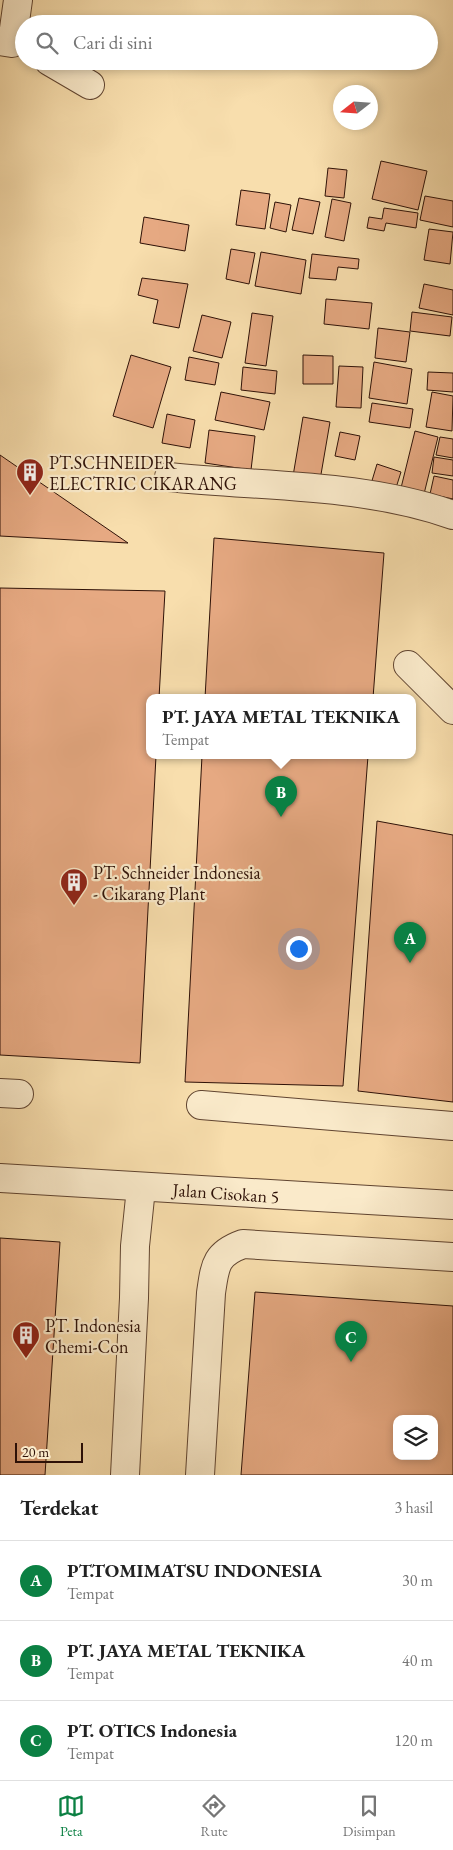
<!DOCTYPE html>
<html lang="id">
<style>
body{margin:0;font-family:"EB Garamond",serif;background:#f6f6f6;color:#222}
.controls{position:absolute;right:15px;bottom:15px;display:grid;overflow:hidden;border-radius:10px;box-shadow:0 2px 8px #0003}
.controls button{width:45px;height:45px;display:grid;place-items:center;padding:0;border:0;border-bottom:1px solid #e0e0e0;background:#fff;color:#222;font:25px sans-serif}
.compass{position:absolute;left:333px;top:85px;width:45px;height:45px;border-radius:50%;background:#fff;box-shadow:0 2px 8px #0003;rotate:253deg}
.scale{position:absolute;left:15px;bottom:12px;width:68px;box-sizing:border-box;padding-left:5px;border:2px solid #2e1107;border-top:0;font-size:14px;line-height:18px;white-space:nowrap;color:#2e1107;-webkit-text-stroke:4px #faeaca;paint-order:stroke}
.you{position:absolute;left:298px;top:948px;width:18px;height:18px;margin:-12px;border:4px solid #fff;border-radius:50%;background:#1a73e8;box-shadow:0 0 0 8px #1a73e833}
.badge{display:grid;place-items:center;width:32px;height:32px;border-radius:50%;background:#0b8043;color:#fff;font-size:16px;font-weight:700}
.pin{position:absolute;translate:-50% -41px;filter:drop-shadow(0 1px 2px #0008)}
.pin::after{content:'';position:absolute;top:26px;width:18px;height:15px;background:inherit;clip-path:polygon(0 0,100% 0,50% 100%)}
.popup{position:absolute;left:146px;top:694px;width:270px;height:65px;box-sizing:border-box;display:grid;place-content:center;border-radius:10px;background:#fff;filter:drop-shadow(0 1px 4px #0005);font-size:16px;white-space:nowrap;color:#767676}
.popup b{font-size:19px;color:#222}
.popup::after{content:'';position:absolute;left:50%;top:100%;margin-left:-10px;border:10px solid transparent;border-top-color:#fff}
.list{margin:0;padding:0;list-style:none}
h2{display:flex;justify-content:space-between;align-items:center;height:65px;margin:0;padding:0 20px;font-size:21px}
h2 small{font-size:16px;font-weight:400;color:#767676}
.list li{display:grid;grid-template-columns:32px 1fr auto;gap:15px;align-items:center;box-sizing:border-box;height:80px;padding:0 20px;border-top:1px solid #e0e0e0}
.list b{display:block;font-size:19px;white-space:nowrap}
.list p{margin:0;font-size:16px;white-space:nowrap;color:#767676}
.list em{font-size:16px;font-style:normal;color:#767676}
.icon{flex:none;width:28px;height:28px;fill:none;stroke:currentColor;stroke-width:2;stroke-linecap:round;stroke-linejoin:round}
.map{position:relative;flex:none;width:453px;height:1475px;overflow:hidden}
.search{position:absolute;background:#fff;box-shadow:0 2px 8px #0003;left:15px;right:15px;top:15px;height:55px;display:flex;align-items:center;gap:12px;box-sizing:border-box;padding:0 18px;border-radius:28px;color:#767676;font-size:19px}
.sheet{height:305px;background:#fff}
nav{display:flex;justify-content:space-around;align-items:center;box-sizing:border-box;height:70px;border-top:1px solid #e0e0e0;background:#fff;font-size:14px;color:#767676}
nav a{display:grid;justify-items:center;gap:2px}
nav .on{color:#0b8043}
.map>svg:first-child{display:block}
.building{fill:#e6a982;stroke:#2e1107;fill-rule:evenodd}
.lines{fill:none;stroke-linecap:round;stroke-linejoin:round}
.minor-casing{stroke:#604430;stroke-width:30}
.minor{stroke:#faeaca;stroke-width:28}
.labels{text-anchor:middle;dominant-baseline:central;stroke-width:4.5;stroke-linejoin:round;paint-order:stroke}
.poi-label{font-size:18px;fill:#2e1107;stroke:#faeaca;text-anchor:start}
.street-label{font-size:18px;fill:#2e1107;stroke:#faeaca}
</style>
<div class="map">
<svg width="453" height="1475" viewBox="0 0 453 1475">
<rect width="100%" height="100%" fill="#f8dead"/>
<filter id="stains"><feTurbulence type="fractalNoise" baseFrequency=".004" numOctaves="4"/><feColorMatrix values="0 0 0 0 .2 0 0 0 0 .09 0 0 0 0 .02 0 0 0 .5 -.17"/></filter>
<radialGradient id="worn" r=".72"><stop offset=".6" stop-color="#630" stop-opacity="0"/><stop offset="1" stop-color="#630" stop-opacity=".3"/></radialGradient>
<!-- building -->
<path class="building" d="M381 161 427 171 418 210 372 199Z
M328 168 347 170 344 198 325 196Z
M241 190 270 194 265 229 236 225Z
M425 196 453 201V227L420 220Z
M299 198 320 202 313 234 292 230Z
M332 199 351 203 344 241 325 237Z
M275 202 291 205 286 232 270 228Z
M384 208 418 213 416 228 386 223 384 231 367 228 369 217 382 219Z
M144 217 189 225 185 251 140 243Z
M429 229 453 232 450 264 424 260Z
M231 249 255 253 249 284 226 279Z
M261 252 306 260 301 294 255 286Z
M312 254 359 259 358 269 338 267 336 280 309 278Z
M142 278 188 284 179 328 153 323 158 300 138 295Z
M424 284 453 290V315L419 308Z
M326 299 372 303 369 329 324 324Z
M412 312 452 317 450 336 410 331Z
M252 313 273 316 266 366 245 363Z
M202 315 231 322 222 358 193 351Z
M378 328 410 332 406 362 375 358Z
M131 355 171 367 153 428 113 416Z
M303 355 333 356V384H303Z
M189 357 219 363 215 385 185 380Z
M374 362 412 369 407 404 369 398Z
M339 366 363 367 361 408 336 407Z
M243 367 277 371 275 394 241 390Z
M428 372 453 373V392L427 390Z
M221 392 270 402 264 430 215 420Z
M432 392 453 396 452 431 426 427Z
M372 403 413 409 410 428 369 422Z
M167 414 195 420 190 448 162 443Z
M303 417 330 422 319 486 292 482Z
M209 430 255 436 251 470 205 463Z
M415 431 438 437 423 498 400 492Z
M340 432 360 436 355 460 335 456Z
M440 437 453 439V458L436 455Z
M0 455 128 543 0 536Z
M434 457 453 460V476L432 473Z
M377 464 401 472 395 491 371 484Z
M434 476 453 480V499L430 494Z
M214 538 384 553 373 698H205Z
M0 588 165 591 159 698H150V756H156L140 1063 0 1055Z
M202 756H368L343 1086 185 1082Z
M377 821 453 835V1102L358 1091Z
M0 1238 60 1242 45 1475H0Z
M255 1292 453 1306V1475H241ZM397 1419H434V1456H397Z"/>
<g class="lines">
<!-- minor casing -->
<g class="minor-casing">
<path id="minor" d="M0 41 12 43 18 0
M49 61 90 85
M169 477C263 487 362 483 453 515
M408 665 453 710
M0 1093 19 1094
M201 1105 453 1126
M0 1178 453 1205
M125 1475 134 1298 135 1246 141 1188
M200 1475 211 1293C215 1266 215 1254 243 1244L453 1257"/>
</g>
<!-- minor -->
<use href="#minor" class="minor"/>
</g>
<!-- icons -->
<defs>
<g id="building-pin" transform="scale(1.4375)"><path d="M0 17L-7.5 6A9.5 9.5 0 1 1 7.5 6Z" fill="#8f2418" stroke="#faeaca"/><path d="M-4-6H4V6H1V3H-1V6H-4ZM-2.5-4.3h1.7v1.8h-1.7ZM.8-4.3h1.7v1.8H.8ZM-2.5-1h1.7V.8h-1.7ZM.8-1h1.7V.8H.8Z" fill="#fff"/></g>
</defs>
<g fill-rule="evenodd">
<use href="#building-pin" x="30" y="472"/>
<use href="#building-pin" x="74" y="882"/>
<use href="#building-pin" x="26" y="1335"/>
</g>
<g class="labels">
<!-- poi labels -->
<g class="poi-label">
<text x="49" y="462">PT.SCHNEIDER<tspan x="49" dy="21">ELECTRIC CIKARANG</tspan></text>
<text x="93" y="872">PT. Schneider Indonesia<tspan x="93" dy="21">- Cikarang Plant</tspan></text>
<text x="45" y="1325">PT. Indonesia<tspan x="45" dy="21">Chemi-Con</tspan></text>
</g>
<!-- street labels -->
<g class="street-label">
<text transform="translate(226 1193) rotate(4)">Jalan Cisokan 5</text>
</g>
</g>
<rect width="100%" height="100%" filter="url(#stains)"/>
<rect width="100%" height="100%" fill="url(#worn)"/>
</svg>
<div class="controls">
<button><svg class="icon" aria-label="layers" viewBox="0 0 24 24"><path d="M12 4l9 5-9 5-9-5zM3 14l9 5 9-5"/></svg></button>
</div>
<svg class="compass" viewBox="-18 -18 36 36"><path d="M0-13l5 13h-10z" fill="#e53935"/><path d="M0 13l5-13h-10z" fill="#767676"/></svg>
<div class="scale">20 m</div>
<div class="you"></div>
<div class="pin badge" style="left:410px;top:963px">A</div>
<div class="pin badge" style="left:281px;top:817px">B</div>
<div class="popup"><b>PT. JAYA METAL TEKNIKA</b>Tempat</div>
<div class="pin badge" style="left:351px;top:1362px">C</div>
<div class="search"><svg class="icon" aria-label="search" viewBox="0 0 24 24"><circle cx="10" cy="10" r="6"/><path d="M15 15l6 6"/></svg>Cari di sini</div>
</div>
<section class="sheet">
<h2>Terdekat<small>3 hasil</small></h2>
<ul class="list">
<li><span class="badge">A</span><div><b>PT.TOMIMATSU INDONESIA</b><p>Tempat</p></div><em>30 m</em></li>
<li><span class="badge">B</span><div><b>PT. JAYA METAL TEKNIKA</b><p>Tempat</p></div><em>40 m</em></li>
<li><span class="badge">C</span><div><b>PT. OTICS Indonesia</b><p>Tempat</p></div><em>120 m</em></li>
</ul>
</section>
<nav>
<a class="on"><svg class="icon" aria-label="map" viewBox="0 0 24 24"><path d="M3 6l6-2 6 2 6-2v14l-6 2-6-2-6 2zM9 4v14M15 6v14"/></svg>Peta</a>
<a><svg class="icon" aria-label="directions" viewBox="0 0 24 24"><path d="M12 3l9 9-9 9-9-9zM9 14v-3h6M13 9l2 2-2 2"/></svg>Rute</a>
<a><svg class="icon" aria-label="saved" viewBox="0 0 24 24"><path d="M7 4h10v16l-5-4-5 4z"/></svg>Disimpan</a>
</nav>
